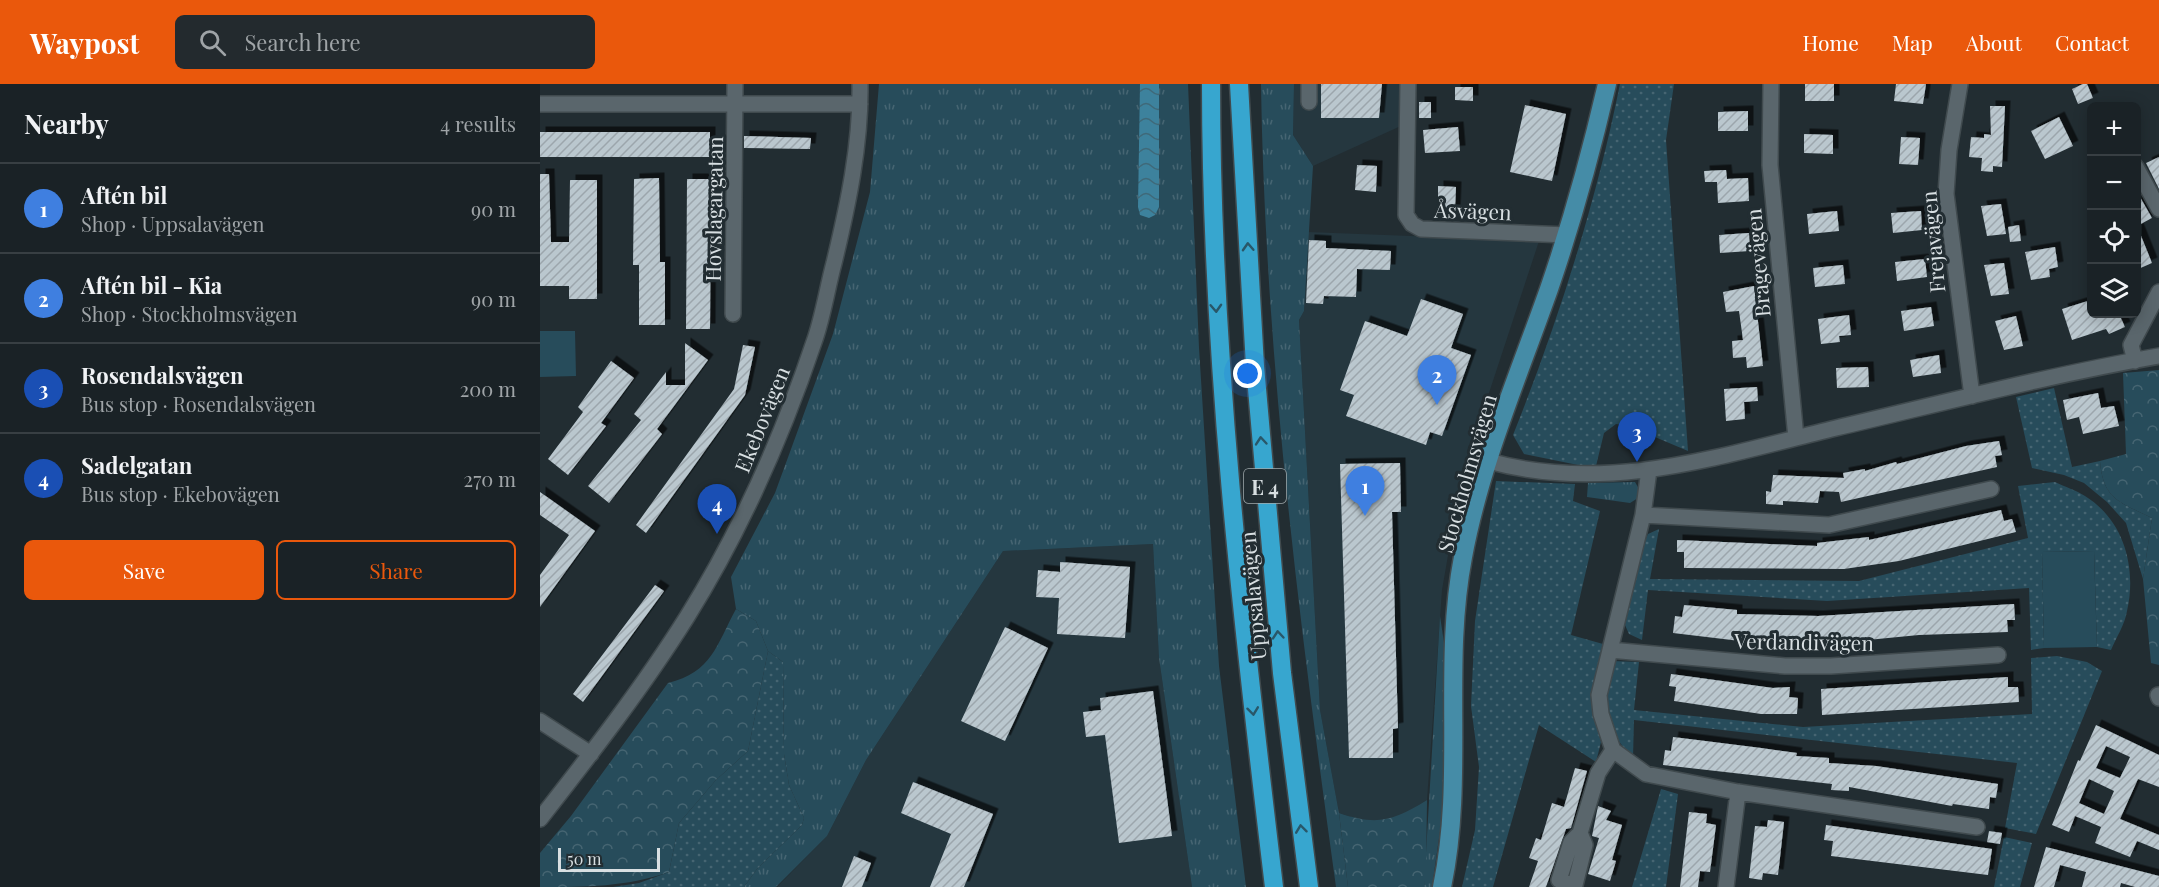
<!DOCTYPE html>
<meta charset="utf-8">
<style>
body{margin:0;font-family:"Playfair Display",serif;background:#232a2e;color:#f1f3f6}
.controls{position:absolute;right:18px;top:18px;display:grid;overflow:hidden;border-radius:9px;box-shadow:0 3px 15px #0003}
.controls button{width:54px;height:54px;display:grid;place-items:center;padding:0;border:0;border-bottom:2px solid #383f43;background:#1a2226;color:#f1f3f6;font:30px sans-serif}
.scale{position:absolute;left:18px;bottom:15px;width:102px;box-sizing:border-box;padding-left:6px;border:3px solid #d8dfe2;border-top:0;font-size:16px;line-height:21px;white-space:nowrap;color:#d8dfe2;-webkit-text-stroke:4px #222d32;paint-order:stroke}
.you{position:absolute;left:708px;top:290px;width:21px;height:21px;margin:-15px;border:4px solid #fff;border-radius:50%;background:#1a73e8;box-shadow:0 0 0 9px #1a73e833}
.badge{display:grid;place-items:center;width:39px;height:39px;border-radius:50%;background:#ea580c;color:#fff;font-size:20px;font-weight:700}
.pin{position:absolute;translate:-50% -50px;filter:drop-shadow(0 2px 3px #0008)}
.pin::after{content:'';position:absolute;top:32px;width:21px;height:18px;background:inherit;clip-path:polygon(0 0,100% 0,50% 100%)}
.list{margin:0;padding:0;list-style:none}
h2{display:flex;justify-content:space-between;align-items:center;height:78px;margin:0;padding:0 24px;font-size:26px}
h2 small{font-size:20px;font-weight:400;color:#9fa4a7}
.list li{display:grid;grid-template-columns:39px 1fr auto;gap:18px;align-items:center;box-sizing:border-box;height:90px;padding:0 24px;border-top:2px solid #383f43}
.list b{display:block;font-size:22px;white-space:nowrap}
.list p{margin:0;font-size:20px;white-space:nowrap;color:#9fa4a7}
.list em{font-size:20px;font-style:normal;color:#9fa4a7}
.actions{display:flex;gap:12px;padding:18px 24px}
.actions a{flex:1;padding:14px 0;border:2px solid #ea580c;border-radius:9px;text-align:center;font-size:21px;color:#ea580c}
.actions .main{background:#ea580c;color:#fff}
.icon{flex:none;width:33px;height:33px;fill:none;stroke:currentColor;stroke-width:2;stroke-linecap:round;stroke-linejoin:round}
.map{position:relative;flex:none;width:1619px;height:803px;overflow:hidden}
header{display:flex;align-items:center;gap:36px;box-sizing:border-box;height:84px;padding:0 30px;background:#ea580c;color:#fff}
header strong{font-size:28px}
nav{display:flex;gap:33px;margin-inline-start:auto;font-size:21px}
.search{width:420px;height:54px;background:#232a2e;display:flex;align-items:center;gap:15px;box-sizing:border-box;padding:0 21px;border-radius:9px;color:#9fa4a7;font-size:22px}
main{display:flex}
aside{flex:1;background:#1a2226}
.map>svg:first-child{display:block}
.built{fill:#25373f}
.grass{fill:url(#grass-tufts)}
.forest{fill:url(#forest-crowns)}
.park{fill:url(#park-dots)}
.pitch{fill:#274c5b}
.water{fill:url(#water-waves)}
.building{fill:url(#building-hatch);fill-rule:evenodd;filter:url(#shadow)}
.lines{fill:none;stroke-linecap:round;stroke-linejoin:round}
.minor-casing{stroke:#404a4e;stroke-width:18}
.major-casing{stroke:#404a4e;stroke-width:21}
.highway-casing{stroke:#404a4e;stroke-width:21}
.minor{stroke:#5a666c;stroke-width:15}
.major{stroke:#458ca7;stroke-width:18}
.highway{stroke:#37a6cf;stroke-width:18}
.oneway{stroke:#295769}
.labels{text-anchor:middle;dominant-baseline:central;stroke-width:6;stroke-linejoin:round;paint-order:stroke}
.shield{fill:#222d32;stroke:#a1aaad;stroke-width:1.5}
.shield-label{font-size:20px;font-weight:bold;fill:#d8dfe2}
.street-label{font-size:21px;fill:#d8dfe2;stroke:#222d32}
</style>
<header>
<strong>Waypost</strong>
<div class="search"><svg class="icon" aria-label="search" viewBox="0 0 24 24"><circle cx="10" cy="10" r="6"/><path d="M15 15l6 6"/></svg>Search here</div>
<nav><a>Home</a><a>Map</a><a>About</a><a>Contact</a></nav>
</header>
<main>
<aside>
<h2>Nearby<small>4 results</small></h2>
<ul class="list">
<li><span class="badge" style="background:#3f7fe0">1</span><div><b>Aftén bil</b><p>Shop · Uppsalavägen</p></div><em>90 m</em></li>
<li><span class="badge" style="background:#3f7fe0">2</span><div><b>Aftén bil - Kia</b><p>Shop · Stockholmsvägen</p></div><em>90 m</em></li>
<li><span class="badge" style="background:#1a4fb4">3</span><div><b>Rosendalsvägen</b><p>Bus stop · Rosendalsvägen</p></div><em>200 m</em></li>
<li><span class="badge" style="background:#1a4fb4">4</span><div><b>Sadelgatan</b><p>Bus stop · Ekebovägen</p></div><em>270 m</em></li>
</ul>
<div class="actions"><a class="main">Save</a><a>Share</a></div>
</aside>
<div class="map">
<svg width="1619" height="803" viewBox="0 0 1619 803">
<defs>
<pattern id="grass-tufts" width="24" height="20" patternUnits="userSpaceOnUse" patternTransform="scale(1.5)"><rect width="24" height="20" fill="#274c5b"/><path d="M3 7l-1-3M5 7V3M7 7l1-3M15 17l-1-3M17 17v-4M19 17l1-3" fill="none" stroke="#466572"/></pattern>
<pattern id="forest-crowns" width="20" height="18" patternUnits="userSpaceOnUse" patternTransform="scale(1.5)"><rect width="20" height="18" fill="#274c5b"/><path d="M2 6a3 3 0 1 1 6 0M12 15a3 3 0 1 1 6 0" fill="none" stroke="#466572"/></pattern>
<pattern id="park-dots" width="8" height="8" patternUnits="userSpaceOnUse" patternTransform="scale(1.5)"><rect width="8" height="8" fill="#274c5b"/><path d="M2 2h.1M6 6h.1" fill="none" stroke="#466572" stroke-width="1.8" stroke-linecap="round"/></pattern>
<pattern id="water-waves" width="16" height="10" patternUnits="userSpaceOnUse" patternTransform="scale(1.5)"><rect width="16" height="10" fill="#3d829d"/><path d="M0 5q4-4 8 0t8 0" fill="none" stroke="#3f6979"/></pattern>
<pattern id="building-hatch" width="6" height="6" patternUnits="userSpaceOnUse" patternTransform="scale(1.5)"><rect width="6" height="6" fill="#bac7ce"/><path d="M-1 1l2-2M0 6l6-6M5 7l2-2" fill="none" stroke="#9ca6ac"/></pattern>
<filter id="shadow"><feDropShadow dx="5.5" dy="-5.5" stdDeviation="0" flood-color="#0009"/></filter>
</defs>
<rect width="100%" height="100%" fill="#222d32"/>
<!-- built -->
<path class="built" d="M754 0H865L863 41 773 82 753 51Z
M768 148 999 157 922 391 902 506 887 716 865 730 844 738 820 736 799 729 780 626 759 236 764 227Z
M613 460 619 574 652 803H237L287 752 326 676 463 467Z"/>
<!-- grass -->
<path class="grass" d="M339 0H648L659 264 679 582 706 803H652L619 574 613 460 463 467 326 676 287 752 236 803H204L217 785 262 741 264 734 249 701 244 670 243 578 228 567 216 537 196 525 191 493 235 409 293 250 330 108Z
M721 0H754L753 51 773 82 764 227 759 236 780 626 799 729 808 803H796C759 536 725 270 721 0Z
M1095 398 1099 405 1098 414 1090 419 1047 413 1048 399Z
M900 532 904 559 903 726 892 803H884Z"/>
<!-- forest -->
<path class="forest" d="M1619 286V581L1611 579 1603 495 1612 434C1580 418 1563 416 1560 377L1586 370 1583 289Z
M196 525 216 537 228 567 208 667 176 696 139 739 129 788C85 803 47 803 0 803V769L31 732 128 599C172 588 176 562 196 525Z
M887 716 886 790 884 803H808L799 729C837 742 853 737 887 716Z"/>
<!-- park -->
<path class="park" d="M1080 0H1134L1126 56 1148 367 1089 342 1076 340 1064 349 1056 382 1038 381 984 370 973 351C1018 238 1056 119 1080 0Z
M1514 304 1532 383 1560 377C1563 416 1580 418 1612 434L1603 495 1586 439 1567 418 1544 399 1524 391 1492 384 1476 313Z
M956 397 1035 400 1033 417 1060 427 1031 551 1063 560 1052 607 1055 636 1061 658 1056 678 999 641 953 803H922L935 746 939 683 931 622 935 537Z
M1515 398C1525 403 1536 406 1545 412 1584 436 1597 484 1587 527 1585 540 1576 554 1571 566L1557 563 1554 467 1502 468 1504 564 1491 566 1489 504 1287 517 1108 506 1102 556 1089 550 1085 541 1103 461 1108 450 1119 445 1110 495 1319 497 1488 454 1478 402Z
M228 567 243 578 244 670 249 701 264 734 262 741 217 785 204 803H73L99 799 129 788 139 739 176 696 208 667Z
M1517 572 1547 578 1562 587 1496 750 1465 744 1477 679 1094 636 1093 673C1059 641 1067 620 1072 577L1099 578 1094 626 1263 643 1492 630 1491 574Z
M1121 705 1138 710 1126 803H1092Z
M1464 753 1492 759 1480 803H1454Z"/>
<!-- pitch -->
<path class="pitch" d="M0 247H35L36 292 0 293Z
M1554 467 1557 563 1504 564 1502 468Z"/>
<!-- water -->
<path class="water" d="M600 0H619V123L615 131 609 134 600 131 598 123Z"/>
<!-- building -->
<path class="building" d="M781 0H842L839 34H781Z
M1265 0H1294V17H1265Z
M1356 0H1386L1383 20 1354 17Z
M1543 0H1547L1553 14 1538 20 1532 5Z
M915 3H933V17L915 16Z
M879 18H891V34H879Z
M985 21 1026 30 1012 97 970 88Z
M1450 22H1465L1462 83 1453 82V88L1441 87 1442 74 1429 73 1431 53 1444 54V50L1451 51Z
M1208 27V47H1178V28Z
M1519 33 1533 62 1505 75 1491 47Z
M918 43 920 67 885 69 883 46Z
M0 48H170V73H0Z
M1264 50 1293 51V70L1264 69Z
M204 52 271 54 270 65 204 64Z
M1361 53 1380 54 1378 81 1359 80Z
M1619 73V105L1606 79Z
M817 81 837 82 836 108 815 106Z
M1186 86 1187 95 1208 94 1209 117 1178 119 1177 98H1165L1164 87Z
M0 90H9L11 158H29L30 96H57V215H29V202H0Z
M119 94 120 178H125V241H99V181H93L94 95Z
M147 95H171L170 245H146Z
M898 102 916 103 915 126H898Z
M1596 106 1612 134 1597 142 1612 179 1596 186Z
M1461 120 1466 150 1447 152 1441 122Z
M1297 127 1299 147 1269 150 1267 130Z
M1381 127 1382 146 1353 149 1351 129Z
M1479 141 1481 157 1470 158 1468 143Z
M1209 149 1210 167 1180 169 1179 151Z
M769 156 786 157V164L851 167 850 186 817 185 816 213 784 212 783 220 766 219Z
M1515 163 1518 183 1509 185 1510 193 1491 196 1485 168Z
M1385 175 1387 193 1357 197 1355 178Z
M1464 179 1469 210 1451 212 1444 181Z
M1303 181 1305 200 1275 203 1273 184Z
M1214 202 1223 282 1207 284 1206 273 1193 274 1192 257 1203 256 1199 227 1186 228 1183 208Z
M881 215 923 230 911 264 931 271 902 352 890 348 886 361 806 332 814 311 800 306 825 237 867 252Z
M1551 216V230H1579L1585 243 1569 250 1566 245 1532 256 1522 225Z
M1391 223 1394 242 1364 247 1361 227Z
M1309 231 1311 251 1299 252 1300 258 1281 260 1278 235Z
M1476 232 1483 262 1464 266 1455 237Z
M145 259 168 276 117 345 122 350 69 419 48 402 101 336 94 330 126 288V301H145Z
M203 261 215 263 205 311 106 449 96 441 194 305Z
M1399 271 1401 289 1373 293 1370 276Z
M71 277 94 294 61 339 66 342 28 391 8 375 43 328 38 323Z
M1328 283 1329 303 1297 304 1296 284Z
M1217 303 1218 317 1204 318 1205 335 1186 337 1184 305Z
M1558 309 1561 324 1574 322 1579 342 1543 350 1539 333 1527 336 1523 316Z
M1459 357 1462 371 1455 372 1457 383 1301 418 1299 408 1280 407 1278 419 1243 417V421L1226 420V407L1231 408 1233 391 1304 394 1303 389 1325 385V387L1356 378 1357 380 1426 362Z
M860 379 861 428H852L858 644 853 645V674H809L800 380Z
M0 408 55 447 0 523V491L29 451 0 431Z
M1461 426 1464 437 1472 435 1476 448 1359 477 1304 485 1144 484V468H1137V456L1277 462V459L1329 453V456Z
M520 478 590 483 585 554 517 550 519 514 496 513 498 486 520 488Z
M115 501 124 507 43 618 33 610Z
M1474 520 1475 536H1467L1468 548 1379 551 1276 561 1200 557 1133 549 1135 532 1142 533 1144 521 1197 526V530L1278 532Z
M465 543 508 564 465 657 421 637Z
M1131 590 1233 604 1250 603 1249 613 1258 614 1257 630H1221L1134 617 1136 603 1129 602Z
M1468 593V603H1478L1479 618 1282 631 1281 605Z
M613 607 632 752 579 759 565 651 546 653 543 628 561 626 560 614Z
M1556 641 1619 671V703L1598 695 1580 735 1619 751V766L1597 757 1590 773 1555 759 1561 743 1535 732 1529 748 1512 741 1538 676 1540 677ZM1566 662 1590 673 1580 694 1556 684ZM1549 695 1574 707 1564 730 1539 719Z
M1133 653 1221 664 1257 669 1256 672 1289 674V679L1336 682 1458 700 1456 714 1450 713 1449 725 1413 720 1412 722 1309 703V707L1291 706 1292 700 1123 681 1125 666 1131 667Z
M1035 684 1047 687 1031 744 1026 745 1006 803H989L998 777 989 774 996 754 1001 756 1012 719 1024 723Z
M373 698 453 730 424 803H390L411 750 361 729Z
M1058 722 1071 727 1066 736 1082 741 1072 776 1076 777 1070 797 1048 790 1059 754 1052 752Z
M1149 728 1167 730 1166 739 1176 741 1170 788 1160 787 1158 803H1140Z
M1228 736 1244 738 1238 791 1223 789 1222 796 1209 794 1215 742 1227 743Z
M1286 741 1452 765 1448 791 1291 772 1293 757 1284 756Z
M1449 747 1462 749 1460 760 1447 758Z
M1506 763 1619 792V803H1595L1581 799 1580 803H1542L1546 788 1520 781 1514 803H1494Z
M314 772 331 779 322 803H302Z"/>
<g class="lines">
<!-- minor casing -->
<g class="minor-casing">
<path id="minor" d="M868 0 866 131 872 140 881 145 1027 151
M1231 0 1230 81 1256 354
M1420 0 1409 66 1406 110 1432 312
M769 18V0
M0 20H320
M1596 83 1619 125
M193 230 195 0
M1595 277 1591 261 1619 208
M948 377C1069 410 1179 372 1296 344 1403 319 1510 291 1619 272
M1109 386 1103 431 1059 611 1061 630 1073 666 1106 690 1198 708 1437 743
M1103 431 1289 441 1451 405
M1070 566 1245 582H1291L1458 571
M1618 611 1619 614
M0 637 51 670
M0 735C51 670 103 603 147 533 200 448 242 353 274 258 283 233 287 205 294 179 308 121 321 60 320 0
M1040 749 1045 761 1035 801 1019 796 1031 758 1040 749 1058 689 1073 666
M1186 803 1198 708"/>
</g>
<!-- major casing -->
<g class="major-casing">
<path id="major" d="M902 803C925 694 902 582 923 473 940 381 978 293 1009 205 1032 138 1051 69 1067 0"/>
</g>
<!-- highway casing -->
<g class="highway-casing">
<path id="highway" d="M671 0C671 269 702 536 734 803
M699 0 715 282 742 589 769 803"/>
</g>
<!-- minor -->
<use href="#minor" class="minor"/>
<!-- major -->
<use href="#major" class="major"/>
<!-- highway -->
<use href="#highway" class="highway"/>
</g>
<!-- one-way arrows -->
<defs><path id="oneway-chevron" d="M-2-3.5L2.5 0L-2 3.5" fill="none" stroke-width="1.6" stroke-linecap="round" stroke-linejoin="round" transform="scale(1.5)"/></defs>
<g class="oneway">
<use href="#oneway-chevron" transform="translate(708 163) rotate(-93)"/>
<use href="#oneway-chevron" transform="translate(676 224) rotate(87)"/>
<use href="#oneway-chevron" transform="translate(721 357) rotate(-95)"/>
<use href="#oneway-chevron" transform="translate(738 551) rotate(-95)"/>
<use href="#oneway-chevron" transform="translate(713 627) rotate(83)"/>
<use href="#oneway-chevron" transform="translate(761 745) rotate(-97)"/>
</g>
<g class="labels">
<!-- shield labels -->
<rect class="shield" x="704" y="385" width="42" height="34" rx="4.5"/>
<g class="shield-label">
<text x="725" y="402">E 4</text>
</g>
<!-- street labels -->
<g class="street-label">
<text transform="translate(173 125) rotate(-89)">Hovslagargatan</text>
<text transform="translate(933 126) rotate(2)">Åsvägen</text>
<text transform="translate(1392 158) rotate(-95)">Frejavägen</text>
<text transform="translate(1217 179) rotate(-95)">Bragevägen</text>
<text transform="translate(221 335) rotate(-68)">Ekebovägen</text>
<text transform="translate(926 389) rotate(-74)">Stockholmsvägen</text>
<text transform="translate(712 512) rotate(-95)">Uppsalavägen</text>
<text transform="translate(1264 557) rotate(1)">Verdandivägen</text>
</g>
</g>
</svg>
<div class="controls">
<button>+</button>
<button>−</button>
<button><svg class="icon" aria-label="locate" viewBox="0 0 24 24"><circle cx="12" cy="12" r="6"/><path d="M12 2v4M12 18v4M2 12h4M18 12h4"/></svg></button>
<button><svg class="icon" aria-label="layers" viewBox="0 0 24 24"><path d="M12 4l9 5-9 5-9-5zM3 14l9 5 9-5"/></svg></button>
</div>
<div class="scale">50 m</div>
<div class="you"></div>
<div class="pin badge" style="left:825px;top:432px;background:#3f7fe0">1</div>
<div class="pin badge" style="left:897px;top:321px;background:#3f7fe0">2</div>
<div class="pin badge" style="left:1097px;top:378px;background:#1a4fb4">3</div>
<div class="pin badge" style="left:177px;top:450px;background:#1a4fb4">4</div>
</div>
</main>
